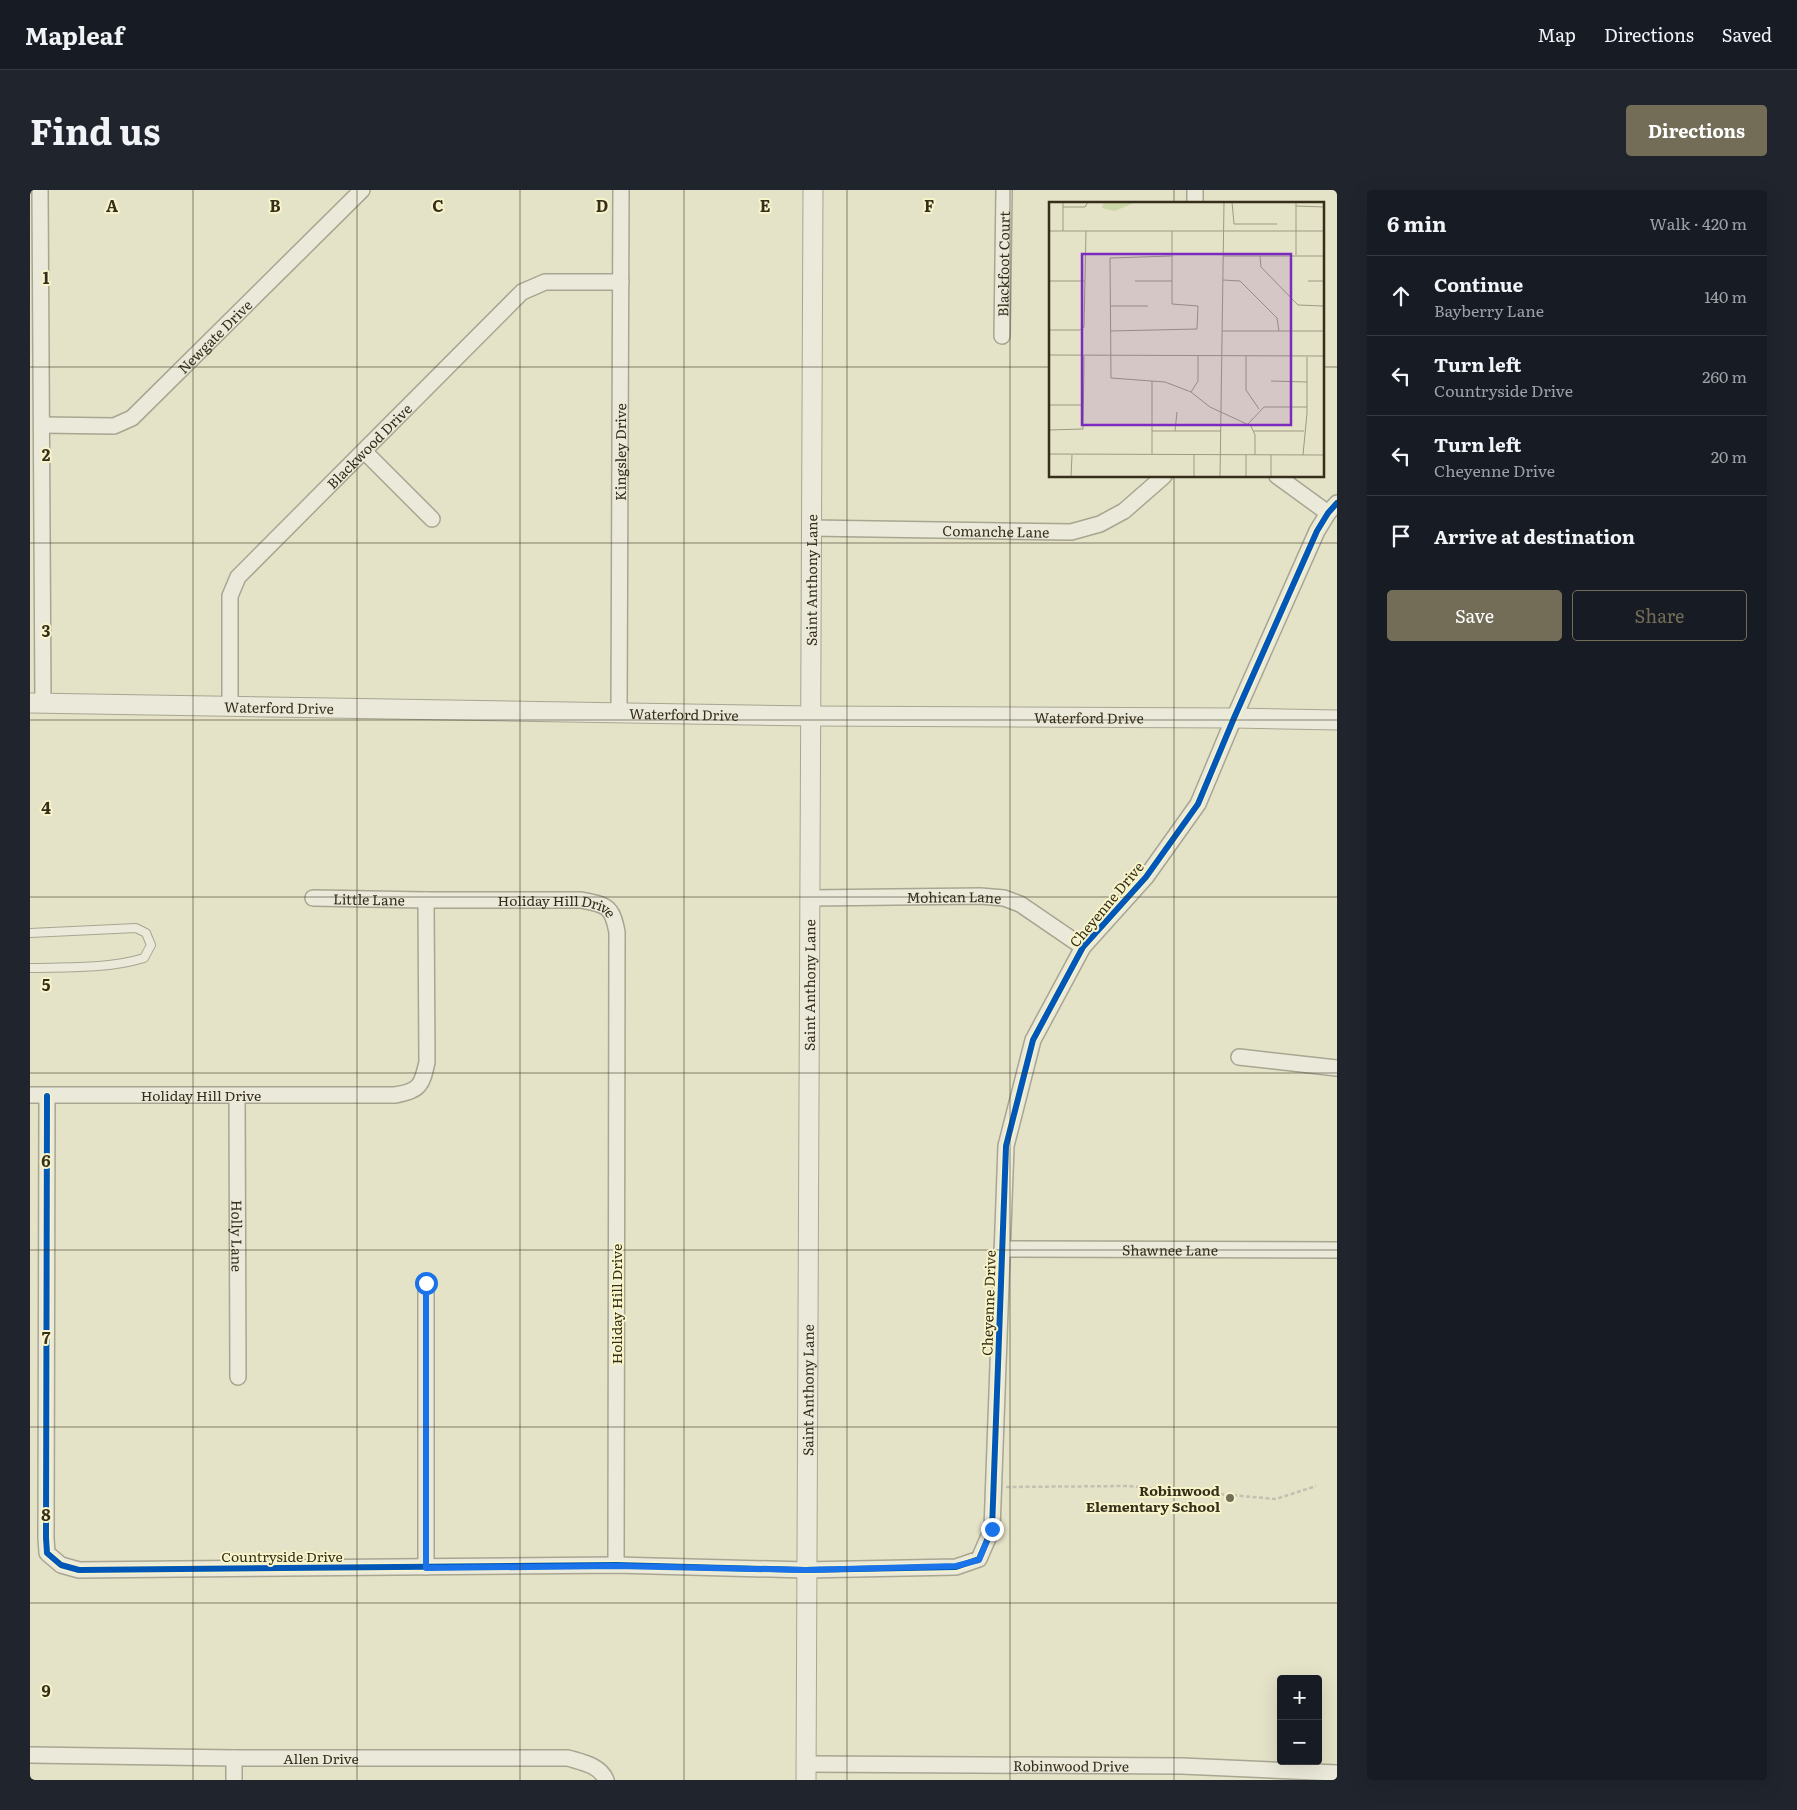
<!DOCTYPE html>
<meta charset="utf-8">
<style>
body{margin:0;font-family:Literata,serif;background:#20242c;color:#f1f3f6}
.controls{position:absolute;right:15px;bottom:15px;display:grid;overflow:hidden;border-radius:5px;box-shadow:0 5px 20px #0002}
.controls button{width:45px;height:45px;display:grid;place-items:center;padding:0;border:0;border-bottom:1px solid #363941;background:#171b24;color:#f1f3f6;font:25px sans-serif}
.stop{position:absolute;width:15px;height:15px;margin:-11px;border:4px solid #1a73e8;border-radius:50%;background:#fff}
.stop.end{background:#1a73e8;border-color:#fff;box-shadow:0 1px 5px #0008}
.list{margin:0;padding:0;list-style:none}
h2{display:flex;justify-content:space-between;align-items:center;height:65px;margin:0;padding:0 20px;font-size:21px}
h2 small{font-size:16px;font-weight:400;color:#9ea1a6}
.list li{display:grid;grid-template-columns:32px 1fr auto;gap:15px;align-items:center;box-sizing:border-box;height:80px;padding:0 20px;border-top:1px solid #363941}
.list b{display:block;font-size:19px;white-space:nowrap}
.list p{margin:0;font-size:16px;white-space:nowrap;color:#9ea1a6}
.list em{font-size:16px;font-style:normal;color:#9ea1a6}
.actions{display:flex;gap:10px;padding:15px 20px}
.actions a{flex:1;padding:11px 0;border:1px solid #736d57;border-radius:5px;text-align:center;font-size:18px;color:#736d57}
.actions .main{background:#736d57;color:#fff}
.icon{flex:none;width:28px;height:28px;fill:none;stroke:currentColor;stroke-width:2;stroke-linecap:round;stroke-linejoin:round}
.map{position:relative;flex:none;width:1307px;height:1590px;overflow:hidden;border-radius:5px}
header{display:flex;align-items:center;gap:30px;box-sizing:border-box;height:70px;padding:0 25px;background:#171b24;border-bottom:1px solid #363941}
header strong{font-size:24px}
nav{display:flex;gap:28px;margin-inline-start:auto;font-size:18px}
.intro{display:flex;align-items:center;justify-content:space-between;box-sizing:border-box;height:120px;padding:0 30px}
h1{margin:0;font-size:35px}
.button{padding:12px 22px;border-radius:5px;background:#736d57;color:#fff;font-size:18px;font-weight:700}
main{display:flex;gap:30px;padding:0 30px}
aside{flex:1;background:#171b24;border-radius:5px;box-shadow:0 5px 20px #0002}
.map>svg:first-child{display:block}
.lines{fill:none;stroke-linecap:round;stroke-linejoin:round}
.service-casing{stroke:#a8a591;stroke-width:10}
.minor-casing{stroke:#a8a591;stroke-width:18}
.tertiary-casing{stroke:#a8a591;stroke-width:21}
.path{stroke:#c3c1b1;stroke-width:2.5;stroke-dasharray:4 2.5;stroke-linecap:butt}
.service{stroke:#ebeada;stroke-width:8}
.minor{stroke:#ebeada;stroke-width:15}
.tertiary{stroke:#ebeada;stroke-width:19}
.cycleway-casing{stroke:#f7f4ca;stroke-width:9}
.cycleway{stroke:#0057b8;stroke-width:6}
.route{stroke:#1a73e8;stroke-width:6}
.grid{fill:none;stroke:#362e1a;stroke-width:1;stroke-opacity:0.55}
.poi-dot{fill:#736d57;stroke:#f7f4ca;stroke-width:2}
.labels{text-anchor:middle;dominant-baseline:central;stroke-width:4;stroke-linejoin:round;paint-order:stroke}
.street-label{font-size:14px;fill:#362e1a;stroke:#f7f4ca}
.poi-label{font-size:14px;font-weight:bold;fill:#362e1a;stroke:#f7f4ca;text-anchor:end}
.inset-road{fill:none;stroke:#9e9a82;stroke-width:1}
.view{fill:#7b2cbf;fill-opacity:0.15;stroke:#7b2cbf;stroke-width:2.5}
.inset-edge{fill:none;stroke:#362e1a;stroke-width:2.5}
.grid-label{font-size:16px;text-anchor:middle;font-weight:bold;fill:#362e1a;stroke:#f7f4ca;stroke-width:4;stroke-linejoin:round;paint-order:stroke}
</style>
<header>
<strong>Mapleaf</strong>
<nav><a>Map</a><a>Directions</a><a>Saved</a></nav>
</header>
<div class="intro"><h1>Find us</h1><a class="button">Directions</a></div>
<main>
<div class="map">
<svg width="1307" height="1590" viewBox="0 0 1307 1590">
<rect width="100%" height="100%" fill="#e4e2c7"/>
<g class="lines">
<!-- service casing -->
<g class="service-casing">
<path id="service" d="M0 743 106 738 116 743 121 755 114 768C78 779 38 777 0 778"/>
</g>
<!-- minor casing -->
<g class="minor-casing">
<g id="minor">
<path d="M10 0 13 513"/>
<path d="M1165 14V0"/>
<path id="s1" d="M972 146 974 0"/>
<path id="s2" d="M12 235 84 236 102 228 332 0"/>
<path d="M334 261 402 329"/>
<path d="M1247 286 1298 323"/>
<path id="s3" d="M781 338 1041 342 1070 334 1094 321 1134 286"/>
<path id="s4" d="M200 516V406L208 387 492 102 515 92H591"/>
<path id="s5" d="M589 523 591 0"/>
<path id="s6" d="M283 708 396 710"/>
<path id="s7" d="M780 708 950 706 974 708 990 714 1053 757"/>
<path d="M1209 867 1307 878"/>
<path id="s8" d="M0 905H365C390 901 392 895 397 872L396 710H551C577 715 582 716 587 742L586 1375"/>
<path d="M17 906 16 1348 17 1363 31 1375 49 1380 586 1375 775 1380 926 1377 949 1369 962 1339 976 956 1003 850 1053 757 1116 687 1168 614 1204 528 1287 341 1298 323 1307 313"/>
<path id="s9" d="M207 906 208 1187"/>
<path id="s10" d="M972 1059 1307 1060"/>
<path d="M396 1093V1377"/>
<path id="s11" d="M0 1565 204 1568H538C551 1572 570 1575 576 1590"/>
<path d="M204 1568V1590"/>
<path id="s12" d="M776 1574 1152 1576 1307 1583"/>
</g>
</g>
<!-- tertiary casing -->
<g class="tertiary-casing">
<g id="tertiary">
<path id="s13" d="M0 513 781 526 1204 528 1307 530"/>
<path id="s14" d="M776 1590C778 1060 780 530 783 0"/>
</g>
</g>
<!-- path -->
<path class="path" d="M976 1297 1097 1296 1246 1309 1286 1296"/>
<!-- service -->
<use href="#service" class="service"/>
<!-- minor -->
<use href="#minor" class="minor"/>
<!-- tertiary -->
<use href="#tertiary" class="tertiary"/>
<!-- cycleway casing -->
<g class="cycleway-casing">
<path id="cycleway" d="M17 906 16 1348 17 1363 31 1375 49 1380 586 1375 775 1380 926 1377 949 1369 962 1339 976 956 1003 850 1053 757 1116 687 1168 614 1204 528 1287 341 1298 323 1307 313"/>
</g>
<!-- cycleway -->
<use href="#cycleway" class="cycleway"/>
</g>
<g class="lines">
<!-- route -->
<path class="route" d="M396 1093V1378L586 1376 775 1380 926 1376 949 1370 962 1339"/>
</g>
<!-- grid -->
<path class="grid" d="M163 0V1590M327 0V1590M490 0V1590M654 0V1590M817 0V1590M980 0V1590M1144 0V14M0 177H1021M1293 177H1307M1144 286V1590M0 353H1307M0 530H1307M0 707H1307M0 883H1307M0 1060H1307M0 1237H1307M0 1413H1307"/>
<!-- markers -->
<circle class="poi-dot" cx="1200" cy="1308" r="5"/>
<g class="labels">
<!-- street labels -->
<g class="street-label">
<text stroke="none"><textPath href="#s1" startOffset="72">Blackfoot Court</textPath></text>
<text stroke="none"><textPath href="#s2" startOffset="208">Newgate Drive</textPath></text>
<text stroke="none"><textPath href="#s4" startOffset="316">Blackwood Drive</textPath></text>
<text stroke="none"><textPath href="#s5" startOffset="261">Kingsley Drive</textPath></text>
<text stroke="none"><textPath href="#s3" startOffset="185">Comanche Lane</textPath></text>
<text stroke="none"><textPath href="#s14" startOffset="1200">Saint Anthony Lane</textPath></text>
<text stroke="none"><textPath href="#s13" startOffset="249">Waterford Drive</textPath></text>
<text stroke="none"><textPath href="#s13" startOffset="654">Waterford Drive</textPath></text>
<text stroke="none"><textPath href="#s13" startOffset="1059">Waterford Drive</textPath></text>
<text stroke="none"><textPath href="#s7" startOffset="144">Mohican Lane</textPath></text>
<text stroke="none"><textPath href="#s6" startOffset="56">Little Lane</textPath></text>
<text transform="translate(1076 714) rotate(-50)">Cheyenne Drive</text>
<text stroke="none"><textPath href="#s8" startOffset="710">Holiday Hill Drive</textPath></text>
<text stroke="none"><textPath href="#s14" startOffset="795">Saint Anthony Lane</textPath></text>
<text stroke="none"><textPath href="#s8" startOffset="171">Holiday Hill Drive</textPath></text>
<text stroke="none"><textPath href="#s9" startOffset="140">Holly Lane</textPath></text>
<text stroke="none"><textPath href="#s10" startOffset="168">Shawnee Lane</textPath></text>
<text transform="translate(958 1113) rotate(-88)">Cheyenne Drive</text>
<text transform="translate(586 1114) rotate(-90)">Holiday Hill Drive</text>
<text stroke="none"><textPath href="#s14" startOffset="390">Saint Anthony Lane</textPath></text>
<text x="252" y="1366">Countryside Drive</text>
<text stroke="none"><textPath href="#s11" startOffset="291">Allen Drive</textPath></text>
<text stroke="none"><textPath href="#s12" startOffset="265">Robinwood Drive</textPath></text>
</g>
<!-- poi labels -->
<g class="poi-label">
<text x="1190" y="1300">Robinwood<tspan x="1190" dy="16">Elementary School</tspan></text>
</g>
</g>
<!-- overview -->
<g transform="translate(1019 12)">
<rect width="275" height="275" fill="#e4e2c7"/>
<path d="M55 0H87L66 9 53 6Z" fill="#ccd7a8"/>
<path class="inset-road" d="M183 0 185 22H228M247 4 275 5M14 5H36L39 0M0 29H275M14 29V0M247 53V0M123 54 61 56 62 176 116 180 142 190 161 205 202 224 206 233V253M174 54H275M211 54 212 65 249 103 275 104M174 78 191 79 228 116 230 129M0 79H36M86 79H123M259 79H275M61 104H99M0 128H31L35 125 37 29M61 129 148 127 149 104 123 102V29M173 129H275M0 153 275 154M197 154V188L210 207M222 179 258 180M142 190 149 179V154M0 203H35M199 222 215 205H258M0 228 34 227 35 154M103 229H172M126 229 128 210M205 229H255M0 252 275 253M103 252V179M222 253V275M254 253 258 211V155M22 275 23 253M145 275V253M171 275 175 0M197 275V253"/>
<path class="view" d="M33 52H242V223H33Z"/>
<rect width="275" height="275" class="inset-edge"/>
</g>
<g class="grid-label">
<text x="82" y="22">A</text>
<text x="245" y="22">B</text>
<text x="408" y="22">C</text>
<text x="572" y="22">D</text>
<text x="735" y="22">E</text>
<text x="899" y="22">F</text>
<text x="16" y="94">1</text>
<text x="16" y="271">2</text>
<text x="16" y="447">3</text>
<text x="16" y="624">4</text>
<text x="16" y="801">5</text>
<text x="16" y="977">6</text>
<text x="16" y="1154">7</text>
<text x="16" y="1331">8</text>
<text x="16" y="1507">9</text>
</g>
</svg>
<div class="controls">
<button>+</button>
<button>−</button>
</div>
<div class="stop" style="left:396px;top:1093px"></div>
<div class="stop end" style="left:962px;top:1339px"></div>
</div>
<aside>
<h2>6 min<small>Walk · 420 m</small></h2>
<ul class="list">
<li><svg class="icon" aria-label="ahead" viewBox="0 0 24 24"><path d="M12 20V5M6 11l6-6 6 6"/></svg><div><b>Continue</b><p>Bayberry Lane</p></div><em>140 m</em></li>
<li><svg class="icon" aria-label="left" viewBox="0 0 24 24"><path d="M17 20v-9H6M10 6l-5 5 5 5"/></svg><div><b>Turn left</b><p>Countryside Drive</p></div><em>260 m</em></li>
<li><svg class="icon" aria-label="left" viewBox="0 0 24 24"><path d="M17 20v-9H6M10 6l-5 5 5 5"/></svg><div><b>Turn left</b><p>Cheyenne Drive</p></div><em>20 m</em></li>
<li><svg class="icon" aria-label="arrive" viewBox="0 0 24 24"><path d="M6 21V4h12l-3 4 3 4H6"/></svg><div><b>Arrive at destination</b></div></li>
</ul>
<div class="actions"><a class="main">Save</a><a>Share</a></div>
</aside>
</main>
